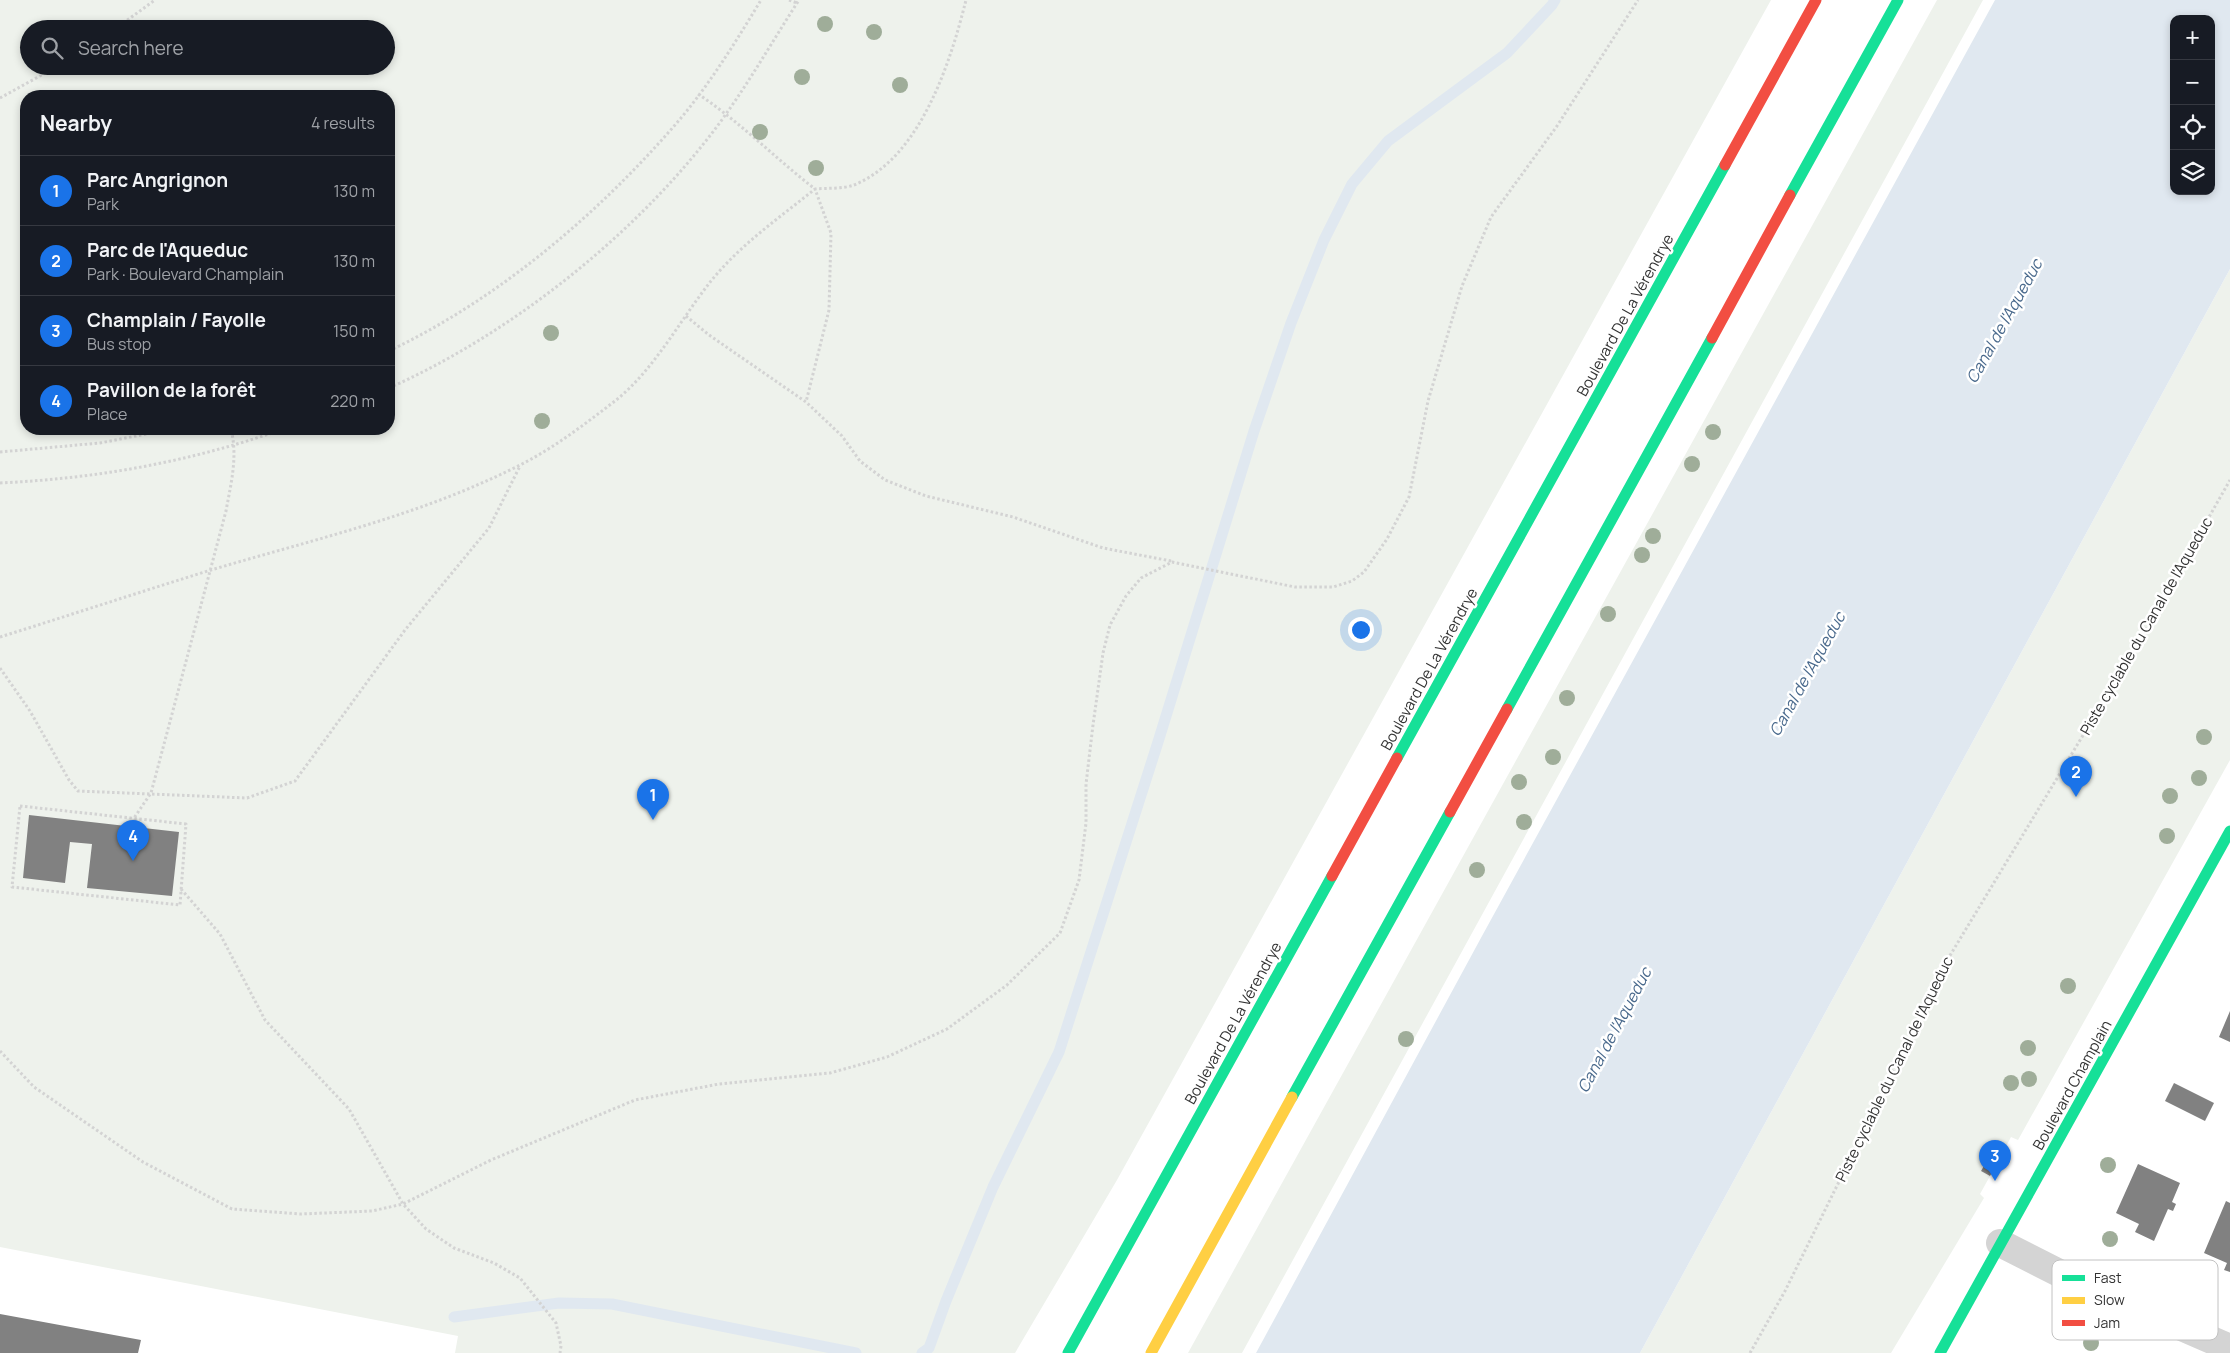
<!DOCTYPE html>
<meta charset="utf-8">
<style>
body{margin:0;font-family:Manrope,sans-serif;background:#242831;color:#f1f3f6}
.controls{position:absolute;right:15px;top:15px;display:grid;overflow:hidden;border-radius:10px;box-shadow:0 2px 8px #0003}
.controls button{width:45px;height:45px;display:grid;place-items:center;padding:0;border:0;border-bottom:1px solid #363941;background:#171b24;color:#f1f3f6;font:25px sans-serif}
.you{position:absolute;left:1360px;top:629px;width:18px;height:18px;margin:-12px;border:4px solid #fff;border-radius:50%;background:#1a73e8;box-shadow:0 0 0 8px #1a73e833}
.badge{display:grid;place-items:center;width:32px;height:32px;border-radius:50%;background:#1a73e8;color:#fff;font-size:16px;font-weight:700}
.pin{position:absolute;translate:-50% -41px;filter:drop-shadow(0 1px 2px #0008)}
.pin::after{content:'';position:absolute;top:26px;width:18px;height:15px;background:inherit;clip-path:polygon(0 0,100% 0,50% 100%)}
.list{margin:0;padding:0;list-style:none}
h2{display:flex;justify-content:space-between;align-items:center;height:65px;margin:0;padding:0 20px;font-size:21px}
h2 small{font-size:16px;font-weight:400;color:#9ea1a6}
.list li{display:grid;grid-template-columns:32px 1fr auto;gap:15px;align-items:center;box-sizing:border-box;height:70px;padding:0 20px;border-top:1px solid #363941}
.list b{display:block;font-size:19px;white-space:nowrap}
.list p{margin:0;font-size:16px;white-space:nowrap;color:#9ea1a6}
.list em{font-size:16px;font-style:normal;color:#9ea1a6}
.icon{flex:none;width:28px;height:28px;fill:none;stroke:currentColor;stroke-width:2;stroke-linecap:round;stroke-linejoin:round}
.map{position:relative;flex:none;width:2230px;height:1353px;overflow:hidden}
.search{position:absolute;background:#171b24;box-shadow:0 2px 8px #0003;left:20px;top:20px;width:375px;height:55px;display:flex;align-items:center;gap:12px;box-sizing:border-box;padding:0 18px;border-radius:28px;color:#9ea1a6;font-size:19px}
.panel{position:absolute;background:#171b24;box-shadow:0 2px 8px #0003;left:20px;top:90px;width:375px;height:345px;border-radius:20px}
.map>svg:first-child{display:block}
.green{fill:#eef2ec;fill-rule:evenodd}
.water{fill:#e0e8f0;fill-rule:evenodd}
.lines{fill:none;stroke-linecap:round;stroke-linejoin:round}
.stream{stroke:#e0e8f0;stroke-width:11}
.building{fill:#818181}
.path{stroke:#d3d3d3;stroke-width:3;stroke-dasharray:2.5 2.5;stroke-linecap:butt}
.street{stroke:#d4d4d4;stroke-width:28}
.fast{stroke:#16e098;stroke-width:11}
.slow{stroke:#ffcf43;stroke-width:11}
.jam{stroke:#f24e42;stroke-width:11}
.tree{fill:#9fad99}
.labels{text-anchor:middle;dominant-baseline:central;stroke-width:5;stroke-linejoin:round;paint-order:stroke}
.street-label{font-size:15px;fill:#333;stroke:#fff}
.water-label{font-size:16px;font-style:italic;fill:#49698c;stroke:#fff}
.key{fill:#fff;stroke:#c2c2c2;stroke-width:1}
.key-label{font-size:14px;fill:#333}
</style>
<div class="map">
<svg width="2230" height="1353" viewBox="0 0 2230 1353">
<rect width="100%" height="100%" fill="#fff"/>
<!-- green -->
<path class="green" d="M0 0H1771L1117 1180 1015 1353H455L458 1336 0 1247ZM29 29H386V66H29ZM26 96H389V429H26Z
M1937 0H1983L1242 1353H1188Z
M2230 269V760L2018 1140 2011 1137 2001 1156 1992 1152 1981 1171 1990 1176 1980 1194 1984 1198 1891 1353H1640Z"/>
<!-- water -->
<path class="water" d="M1995 0H2230V269L1640 1353H1256L1482 936ZM2174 19H2211V191H2174Z"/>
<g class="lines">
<!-- stream -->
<path class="stream" d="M454 1317 559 1303 612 1304 856 1353
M922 1353 929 1348 946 1301 993 1187 1059 1052 1158 742 1254 431 1291 323 1324 240 1352 184 1388 141 1507 53 1552 5 1555 0"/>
</g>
<!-- building -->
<path class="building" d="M29 815 179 832 172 896 87 888 92 844 70 842 65 883 23 878Z
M2230 1011V1042L2219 1037Z
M2174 1083 2214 1103 2205 1121 2165 1101Z
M1992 1152 2001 1156 1990 1176 1981 1171Z
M2138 1164 2180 1183 2172 1202 2176 1204 2173 1211 2168 1209 2154 1241 2135 1232 2139 1224 2116 1213Z
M2226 1201 2230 1203V1272L2224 1270 2227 1263 2204 1253Z
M0 1314 141 1340 138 1353H0Z"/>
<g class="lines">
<!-- path -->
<path class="path" d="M789 0 797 3
M115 29 155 0
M698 94C740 122 775 158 815 189 827 188 843 189 854 185 920 158 950 64 966 0
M0 98 58 66
M686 316 709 335 806 402 842 436 860 461 885 480 926 496 1013 517 1103 548 1171 561
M389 351C498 299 596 216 675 125 708 87 735 43 761 0
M389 388C506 336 625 243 705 142 741 97 768 48 799 0
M0 452 100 443 172 429
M0 483C101 478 188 462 284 429
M0 637C70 615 140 592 211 570 315 539 422 515 520 465 554 448 585 424 615 401 655 369 680 320 711 281 740 245 779 218 815 189L831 233 829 310 806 402
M0 668 30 711 69 780 78 791 247 798 295 781 405 630 489 528 520 466
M20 806 186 824 180 905 12 887Z
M134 827V818L151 793 226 511C231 483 238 457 231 429
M181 889 220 934 265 1020 349 1109 403 1204 426 1229 454 1248 494 1263 520 1278 556 1323 561 1346 560 1353
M0 1051 34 1087 143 1162 232 1209 301 1214 372 1211 403 1204 491 1160 635 1100 719 1084 830 1073 887 1057 947 1029 1007 985 1060 933 1079 880 1086 823V784L1093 725 1103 653 1110 625 1126 596 1141 578 1172 562 1295 587H1333L1352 581 1364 572 1387 539 1409 497 1428 401 1462 286 1491 217 1557 126 1638 0
M1750 1353 1785 1291 1868 1123 1937 977 2120 674 2230 480"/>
<!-- street -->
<path class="street" d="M2000 1243 2071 1279 2230 1348"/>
<!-- fast -->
<path class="fast" d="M1790 195 1898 0
M1507 709 1712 338
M1397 758 1725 165
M1292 1097 1450 812
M1068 1353 1332 876
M1940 1353 2230 831"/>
<!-- slow -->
<path class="slow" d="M1151 1353 1292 1097"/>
<!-- jam -->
<path class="jam" d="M1725 165 1816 0
M1712 338 1790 195
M1450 812 1507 709
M1332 876 1397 758"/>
</g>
<!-- trees -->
<g class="tree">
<circle cx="825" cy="24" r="8"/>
<circle cx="874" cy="32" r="8"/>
<circle cx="802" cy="77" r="8"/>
<circle cx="900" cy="85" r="8"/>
<circle cx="760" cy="132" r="8"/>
<circle cx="816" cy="168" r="8"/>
<circle cx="551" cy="333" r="8"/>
<circle cx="542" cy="421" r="8"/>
<circle cx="1713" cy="432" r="8"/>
<circle cx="1692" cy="464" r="8"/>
<circle cx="1653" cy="536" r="8"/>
<circle cx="1642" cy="555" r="8"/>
<circle cx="1608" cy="614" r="8"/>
<circle cx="1567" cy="698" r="8"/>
<circle cx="2204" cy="737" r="8"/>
<circle cx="1553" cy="757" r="8"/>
<circle cx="2199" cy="778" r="8"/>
<circle cx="1519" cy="782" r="8"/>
<circle cx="2170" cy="796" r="8"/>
<circle cx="1524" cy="822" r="8"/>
<circle cx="2167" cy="836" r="8"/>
<circle cx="1477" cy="870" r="8"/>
<circle cx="2068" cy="986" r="8"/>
<circle cx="1406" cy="1039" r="8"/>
<circle cx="2028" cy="1048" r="8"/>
<circle cx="2029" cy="1079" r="8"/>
<circle cx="2011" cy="1083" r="8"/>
<circle cx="2108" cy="1165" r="8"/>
<circle cx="2110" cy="1239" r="8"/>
<circle cx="2091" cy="1343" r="8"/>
</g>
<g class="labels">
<!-- street labels -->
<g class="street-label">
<text transform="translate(1625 315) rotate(-61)">Boulevard De La Vérendrye</text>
<text transform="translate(2146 626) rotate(-60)">Piste cyclable du Canal de l'Aqueduc</text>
<text transform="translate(1429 669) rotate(-61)">Boulevard De La Vérendrye</text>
<text transform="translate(1233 1023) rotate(-61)">Boulevard De La Vérendrye</text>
<text transform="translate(1894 1069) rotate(-64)">Piste cyclable du Canal de l'Aqueduc</text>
<text transform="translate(2072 1085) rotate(-61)">Boulevard Champlain</text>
</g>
<!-- water labels -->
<g class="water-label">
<text transform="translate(2004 321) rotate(-61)">Canal de l'Aqueduc</text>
<text transform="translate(1807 674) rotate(-61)">Canal de l'Aqueduc</text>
<text transform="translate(1614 1030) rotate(-62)">Canal de l'Aqueduc</text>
</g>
</g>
<!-- legend -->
<rect x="2052" y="1260" width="166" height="80" rx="8" class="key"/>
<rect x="2062" y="1275" width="23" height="6" fill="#16e098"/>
<rect x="2062" y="1297" width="23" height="7" fill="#ffcf43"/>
<rect x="2062" y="1320" width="23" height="6" fill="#f24e42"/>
<g class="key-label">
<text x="2094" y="1283">Fast</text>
<text x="2094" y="1305">Slow</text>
<text x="2094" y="1328">Jam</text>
</g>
</svg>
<div class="controls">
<button>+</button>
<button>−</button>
<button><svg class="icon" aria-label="locate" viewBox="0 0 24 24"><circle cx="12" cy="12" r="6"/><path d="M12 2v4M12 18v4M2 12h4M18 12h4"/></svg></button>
<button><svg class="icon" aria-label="layers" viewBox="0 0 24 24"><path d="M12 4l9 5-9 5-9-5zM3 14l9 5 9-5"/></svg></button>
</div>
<div class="you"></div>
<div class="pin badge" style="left:653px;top:820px">1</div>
<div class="pin badge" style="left:2076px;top:797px">2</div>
<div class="pin badge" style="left:1995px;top:1181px">3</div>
<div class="pin badge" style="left:133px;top:861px">4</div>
<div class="search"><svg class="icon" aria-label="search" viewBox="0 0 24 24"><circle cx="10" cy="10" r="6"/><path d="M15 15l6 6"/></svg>Search here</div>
<section class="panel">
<h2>Nearby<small>4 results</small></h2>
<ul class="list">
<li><span class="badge">1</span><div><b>Parc Angrignon</b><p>Park</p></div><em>130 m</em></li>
<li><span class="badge">2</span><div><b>Parc de l'Aqueduc</b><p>Park · Boulevard Champlain</p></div><em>130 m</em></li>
<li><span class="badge">3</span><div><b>Champlain / Fayolle</b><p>Bus stop</p></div><em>150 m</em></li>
<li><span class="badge">4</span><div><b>Pavillon de la forêt</b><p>Place</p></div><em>220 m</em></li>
</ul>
</section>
</div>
